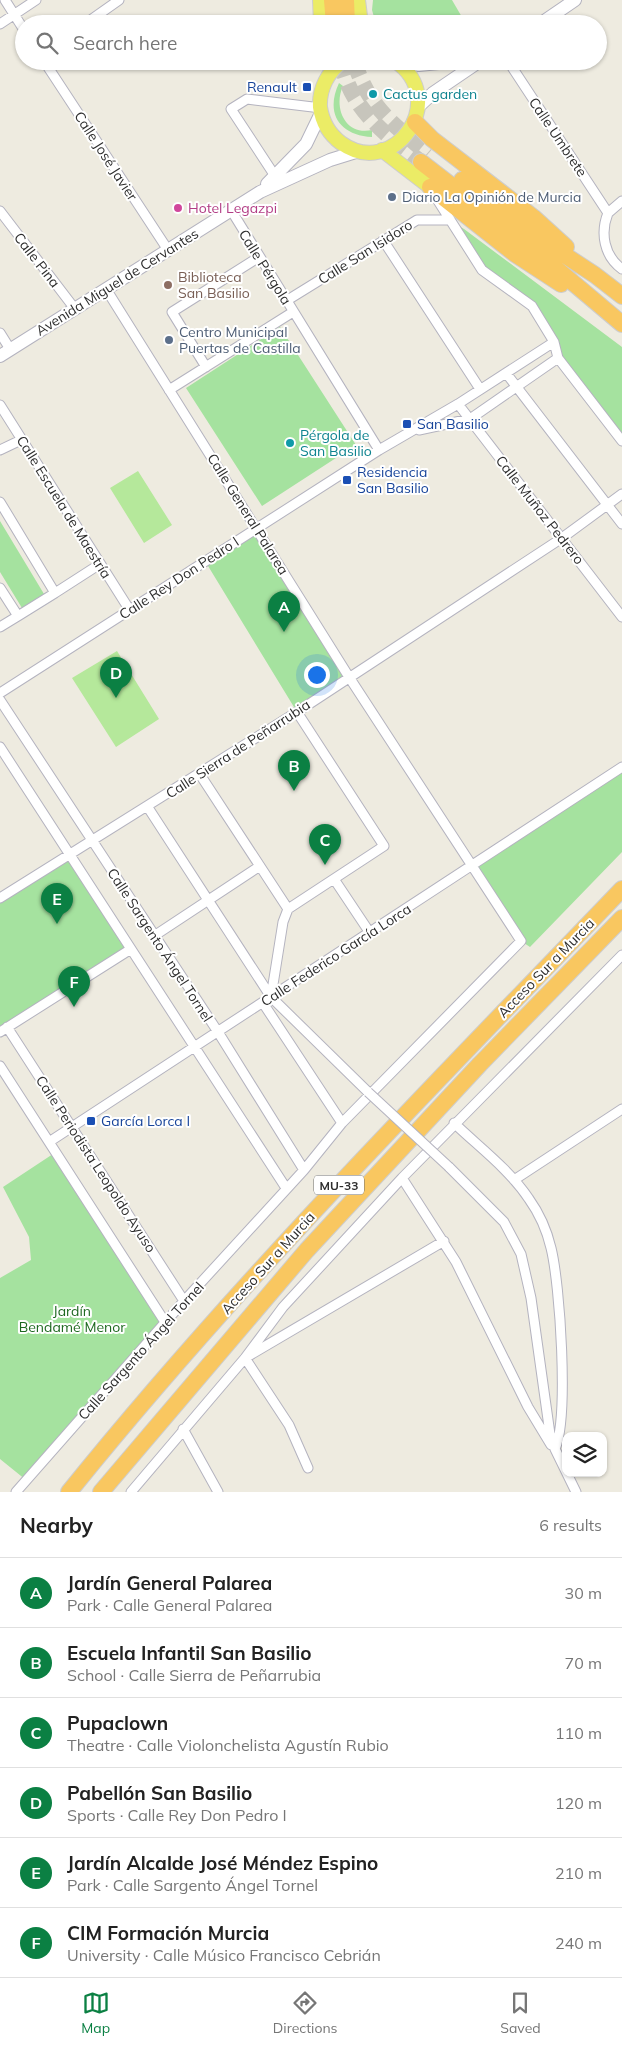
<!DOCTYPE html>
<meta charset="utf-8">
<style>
body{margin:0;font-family:Mulish,sans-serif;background:#f6f6f6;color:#222}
.controls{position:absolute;right:15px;bottom:15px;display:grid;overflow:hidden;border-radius:10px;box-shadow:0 1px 4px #0004}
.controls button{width:45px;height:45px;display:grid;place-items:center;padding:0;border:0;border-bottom:1px solid #e0e0e0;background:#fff;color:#222;font:25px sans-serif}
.you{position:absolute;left:316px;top:674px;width:18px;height:18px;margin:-12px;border:4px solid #fff;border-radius:50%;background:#1a73e8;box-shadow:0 0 0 8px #1a73e833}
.badge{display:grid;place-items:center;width:32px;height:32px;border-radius:50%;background:#0b8043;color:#fff;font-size:16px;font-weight:700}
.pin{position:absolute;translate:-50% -41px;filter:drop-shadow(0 1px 2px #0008)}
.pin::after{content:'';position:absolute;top:26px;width:18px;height:15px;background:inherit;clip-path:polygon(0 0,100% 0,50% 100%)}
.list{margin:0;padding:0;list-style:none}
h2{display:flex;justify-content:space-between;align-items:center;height:65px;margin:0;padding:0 20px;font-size:21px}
h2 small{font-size:16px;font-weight:400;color:#767676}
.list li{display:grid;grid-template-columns:32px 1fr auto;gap:15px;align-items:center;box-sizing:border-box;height:70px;padding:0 20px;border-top:1px solid #e0e0e0}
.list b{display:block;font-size:19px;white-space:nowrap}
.list p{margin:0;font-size:16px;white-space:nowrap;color:#767676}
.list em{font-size:16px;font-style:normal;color:#767676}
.icon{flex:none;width:28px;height:28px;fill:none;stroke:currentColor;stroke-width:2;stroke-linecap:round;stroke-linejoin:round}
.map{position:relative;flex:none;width:622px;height:1492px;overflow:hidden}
.search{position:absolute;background:#fff;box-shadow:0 1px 4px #0004;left:15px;right:15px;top:15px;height:55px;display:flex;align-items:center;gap:12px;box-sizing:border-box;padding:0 18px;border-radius:28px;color:#767676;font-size:19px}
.sheet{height:485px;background:#fff}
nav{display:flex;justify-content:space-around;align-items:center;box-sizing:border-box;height:70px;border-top:1px solid #e0e0e0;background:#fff;font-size:14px;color:#767676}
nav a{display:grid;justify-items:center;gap:2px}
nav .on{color:#0b8043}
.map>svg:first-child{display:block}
.green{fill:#a5e29f}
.pitch{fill:#b5e89b}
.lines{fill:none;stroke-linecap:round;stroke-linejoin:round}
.highway-tunnel{stroke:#c7c5bc;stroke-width:16;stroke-dasharray:16 8;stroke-linecap:butt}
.street-casing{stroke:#b4b3bf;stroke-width:11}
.secondary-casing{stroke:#b4b3bf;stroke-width:14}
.primary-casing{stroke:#cdcdcd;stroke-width:16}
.highway-casing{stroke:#cdcdcd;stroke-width:18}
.street{stroke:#fff;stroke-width:9}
.secondary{stroke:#fff;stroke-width:12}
.primary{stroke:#ebec66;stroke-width:14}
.highway{stroke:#f9c760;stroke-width:16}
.street-bridge-casing{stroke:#b4b3bf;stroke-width:11;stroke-linecap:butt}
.street-bridge{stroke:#fff;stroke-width:9}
.transit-dot{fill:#1a4fb4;stroke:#fff;stroke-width:2}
.culture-dot{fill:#0f9aa8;stroke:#fff;stroke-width:2}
.service-dot{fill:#5c6f8a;stroke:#fff;stroke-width:2}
.hotel-dot{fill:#d1479c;stroke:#fff;stroke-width:2}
.education-dot{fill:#8d6e63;stroke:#fff;stroke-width:2}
.labels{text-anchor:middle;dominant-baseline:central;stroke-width:4;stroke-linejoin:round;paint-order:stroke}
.shield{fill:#fff;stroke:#6c6c6c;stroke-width:1}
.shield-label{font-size:12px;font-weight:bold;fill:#2d2d2d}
.transit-label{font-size:14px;fill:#164399;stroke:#fff;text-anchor:start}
.culture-label{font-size:14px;fill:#0d838f;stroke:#fff;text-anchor:start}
.street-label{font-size:14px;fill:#2d2d2d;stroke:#fff}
.service-label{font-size:14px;fill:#4e5e75;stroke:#fff;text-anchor:start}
.hotel-label{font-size:14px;fill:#b23c85;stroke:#fff;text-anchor:start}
.education-label{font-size:14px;fill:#785e54;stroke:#fff;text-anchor:start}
.park-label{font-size:14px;fill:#1e6920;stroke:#fff}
</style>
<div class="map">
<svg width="622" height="1492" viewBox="0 0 622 1492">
<rect width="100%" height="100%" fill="#eeebe0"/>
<!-- green -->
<path class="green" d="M373 0H452L466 24H376L372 10Z
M339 83 343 86C333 107 345 136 372 130V137C339 135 325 113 339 83Z
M449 220 464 229 622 347V441L558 358 532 306 482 270Z
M280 327 356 445 262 506 186 388Z
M0 521 44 594 22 608 0 572Z
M257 528 349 677 297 712 205 561Z
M622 767V852L530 947 521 941 471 865Z
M70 855 131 949 0 1032V898Z
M56 1152 165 1322 26 1480 0 1459V1278L31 1260 29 1237 3 1187Z"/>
<!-- pitch -->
<path class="pitch" d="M138 471 172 525 144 543 110 488Z
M117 651 159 719 116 747 72 678Z"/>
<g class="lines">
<!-- highway-tunnel -->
<path class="highway-tunnel" d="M341 61C350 109 385 134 421 162
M354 61C369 108 392 123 428 154"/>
<!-- street casing -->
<g class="street-casing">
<path id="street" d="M5 0 24 30
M0 24 36 0
M85 24 119 0
M44 61 168 250
M508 61 608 213
M275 176 231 109 247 99 321 108
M435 196 482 270 532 306 554 342 558 358 622 441
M231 210 379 450
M0 211 75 309
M608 213C600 233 604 256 622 269
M608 213 622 201
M383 240 480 389
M106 289 349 677 521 941 342 1123 304 1170
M286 301 417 220H449
M0 333 10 349
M206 367 172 312 259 257
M506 373 622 524
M169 390 293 312
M458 404 622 617
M0 405 129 609
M419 430 470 419 558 358
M0 450 21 440
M0 502 55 593 18 616 0 588
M55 593 100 564
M0 627 18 616
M0 693 379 450 458 404 554 342
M0 700 218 1032 304 1170 184 1301 16 1492
M0 747 286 1188
M199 773 288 909 384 846 297 712
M147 806 271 997 368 1092
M334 879 370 933
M0 898 297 712 562 538 622 494
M154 936 260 866
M271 997 283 922 288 909
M263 1003 342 1123
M7 1027 184 1301
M0 1032 131 949
M0 1066 165 1322
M454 1123C479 1147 510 1170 529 1199 539 1213 547 1231 551 1248 560 1284 569 1417 555 1449
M49 1142 622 767
M449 1167 504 1222 521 1254 531 1298 550 1434 555 1449 576 1492
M402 1178 456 1262 528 1407 551 1445
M514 1180 622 1109
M183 1429 218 1492
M308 1468 289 1425 245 1358 444 1241
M131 1492 245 1358 283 1307 402 1178 622 955"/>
</g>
<!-- secondary casing -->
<g class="secondary-casing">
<path id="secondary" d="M540 24 575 0
M398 61 419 65 458 61
M418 107 433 93 480 61
M267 184 306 144 321 113
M0 356 260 192 330 160 359 151"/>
</g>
<!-- primary casing -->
<g class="primary-casing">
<path id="primary" d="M320 0 321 24
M358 0 361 24
M343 61C328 71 319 89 320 107 322 121 329 134 341 143 394 181 451 99 395 61
M382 150 430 187"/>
</g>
<!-- highway casing -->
<g class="highway-casing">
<path id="highway" d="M332 0 334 24
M346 0 347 24
M415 122 432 139 533 217 566 247
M421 162 527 244 622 324
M462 180 534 235 595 275 622 296
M430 187 515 254 561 284
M69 1492C240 1280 433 1086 622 889
M101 1492 307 1250 480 1064 622 918"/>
</g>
<!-- street -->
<use href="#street" class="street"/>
<!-- secondary -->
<use href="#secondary" class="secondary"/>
<!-- primary -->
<use href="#primary" class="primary"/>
<!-- highway -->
<use href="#highway" class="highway"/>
<!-- street-bridge casing -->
<g class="street-bridge-casing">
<path id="street-bridge" d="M368 1092 449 1167"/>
</g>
<!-- street-bridge -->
<use href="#street-bridge" class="street-bridge"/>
</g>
<!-- markers -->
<g class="transit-dot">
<rect x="302" y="82" width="10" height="10" rx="2.5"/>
<rect x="402" y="419" width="10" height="10" rx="2.5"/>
<rect x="342" y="475" width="10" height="10" rx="2.5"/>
<rect x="86" y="1116" width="10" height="10" rx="2.5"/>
</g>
<g class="culture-dot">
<circle cx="373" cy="94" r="5"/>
<circle cx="290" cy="443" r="5"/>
</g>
<g class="service-dot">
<circle cx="392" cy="197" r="5"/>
<circle cx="169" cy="340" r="5"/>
</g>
<circle class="hotel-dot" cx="178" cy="208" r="5"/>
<circle class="education-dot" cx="168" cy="285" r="5"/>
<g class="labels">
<!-- shield labels -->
<rect class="shield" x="314" y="1175.5" width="50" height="19" rx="4"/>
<g class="shield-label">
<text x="339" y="1185">MU-33</text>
</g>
<!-- transit labels -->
<g class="transit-label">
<text x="297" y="87" text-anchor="end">Renault</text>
<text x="417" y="424">San Basilio</text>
<text x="357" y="472">Residencia<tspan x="357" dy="16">San Basilio</tspan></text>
<text x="101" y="1121">García Lorca I</text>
</g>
<!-- culture labels -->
<g class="culture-label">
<text x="383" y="94">Cactus garden</text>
<text x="300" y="435">Pérgola de<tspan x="300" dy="16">San Basilio</tspan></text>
</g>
<!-- street labels -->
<g class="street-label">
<text transform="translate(558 137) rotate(56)">Calle Umbrete</text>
<text transform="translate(106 156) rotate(57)">Calle José Javier</text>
<text transform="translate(365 252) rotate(-32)">Calle San Isidoro</text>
<text transform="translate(37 260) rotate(52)">Calle Pina</text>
<text transform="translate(265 267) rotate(58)">Calle Pérgola</text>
<text transform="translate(117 282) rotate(-32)">Avenida Miguel de Cervantes</text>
<text transform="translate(64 507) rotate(58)">Calle Escuela de Maestría</text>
<text transform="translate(540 510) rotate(52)">Calle Muñoz Pedrero</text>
<text transform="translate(248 514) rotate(58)">Calle General Palarea</text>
<text transform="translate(179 578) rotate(-33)">Calle Rey Don Pedro I</text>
<text transform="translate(238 749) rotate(-33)">Calle Sierra de Peñarrubia</text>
<text transform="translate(160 945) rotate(57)">Calle Sargento Ángel Tornel</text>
<text transform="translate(336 955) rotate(-33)">Calle Federico García Lorca</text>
<text transform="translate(546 968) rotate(-46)">Acceso Sur a Murcia</text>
<text transform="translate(96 1164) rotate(57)">Calle Periodista Leopoldo Ayuso</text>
<text transform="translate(268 1263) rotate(-48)">Acceso Sur a Murcia</text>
<text transform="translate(141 1351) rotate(-48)">Calle Sargento Ángel Tornel</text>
</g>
<!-- service labels -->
<g class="service-label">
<text x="402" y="197">Diario La Opinión de Murcia</text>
<text x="179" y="332">Centro Municipal<tspan x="179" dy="16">Puertas de Castilla</tspan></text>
</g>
<!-- hotel labels -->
<g class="hotel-label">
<text x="188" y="208">Hotel Legazpi</text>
</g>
<!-- education labels -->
<g class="education-label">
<text x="178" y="277">Biblioteca<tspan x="178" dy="16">San Basilio</tspan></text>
</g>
<!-- park labels -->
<g class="park-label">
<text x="72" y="1311">Jardín<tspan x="72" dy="16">Bendamé Menor</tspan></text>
</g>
</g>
</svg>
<div class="controls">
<button><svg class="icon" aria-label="layers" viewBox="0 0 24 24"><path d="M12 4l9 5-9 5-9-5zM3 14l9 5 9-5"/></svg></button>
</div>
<div class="you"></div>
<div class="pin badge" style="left:284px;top:632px">A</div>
<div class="pin badge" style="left:294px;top:791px">B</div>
<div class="pin badge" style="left:325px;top:865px">C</div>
<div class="pin badge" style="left:116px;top:698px">D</div>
<div class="pin badge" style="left:57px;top:924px">E</div>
<div class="pin badge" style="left:74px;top:1007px">F</div>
<div class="search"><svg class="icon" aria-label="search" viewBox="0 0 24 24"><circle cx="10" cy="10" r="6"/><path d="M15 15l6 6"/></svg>Search here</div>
</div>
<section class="sheet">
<h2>Nearby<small>6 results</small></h2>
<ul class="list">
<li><span class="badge">A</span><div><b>Jardín General Palarea</b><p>Park · Calle General Palarea</p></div><em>30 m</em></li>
<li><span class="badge">B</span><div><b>Escuela Infantil San Basilio</b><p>School · Calle Sierra de Peñarrubia</p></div><em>70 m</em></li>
<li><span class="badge">C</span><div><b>Pupaclown</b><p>Theatre · Calle Violonchelista Agustín Rubio</p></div><em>110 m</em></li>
<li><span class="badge">D</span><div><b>Pabellón San Basilio</b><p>Sports · Calle Rey Don Pedro I</p></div><em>120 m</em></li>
<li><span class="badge">E</span><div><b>Jardín Alcalde José Méndez Espino</b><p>Park · Calle Sargento Ángel Tornel</p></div><em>210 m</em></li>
<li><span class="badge">F</span><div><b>CIM Formación Murcia</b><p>University · Calle Músico Francisco Cebrián</p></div><em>240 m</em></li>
</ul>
</section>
<nav>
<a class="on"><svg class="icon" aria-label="map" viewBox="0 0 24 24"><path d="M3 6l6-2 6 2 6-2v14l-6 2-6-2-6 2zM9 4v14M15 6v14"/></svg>Map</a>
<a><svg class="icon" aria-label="directions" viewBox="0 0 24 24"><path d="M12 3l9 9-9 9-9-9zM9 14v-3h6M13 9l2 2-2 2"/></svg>Directions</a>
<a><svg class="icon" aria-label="saved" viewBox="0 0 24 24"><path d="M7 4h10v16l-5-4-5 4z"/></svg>Saved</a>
</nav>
